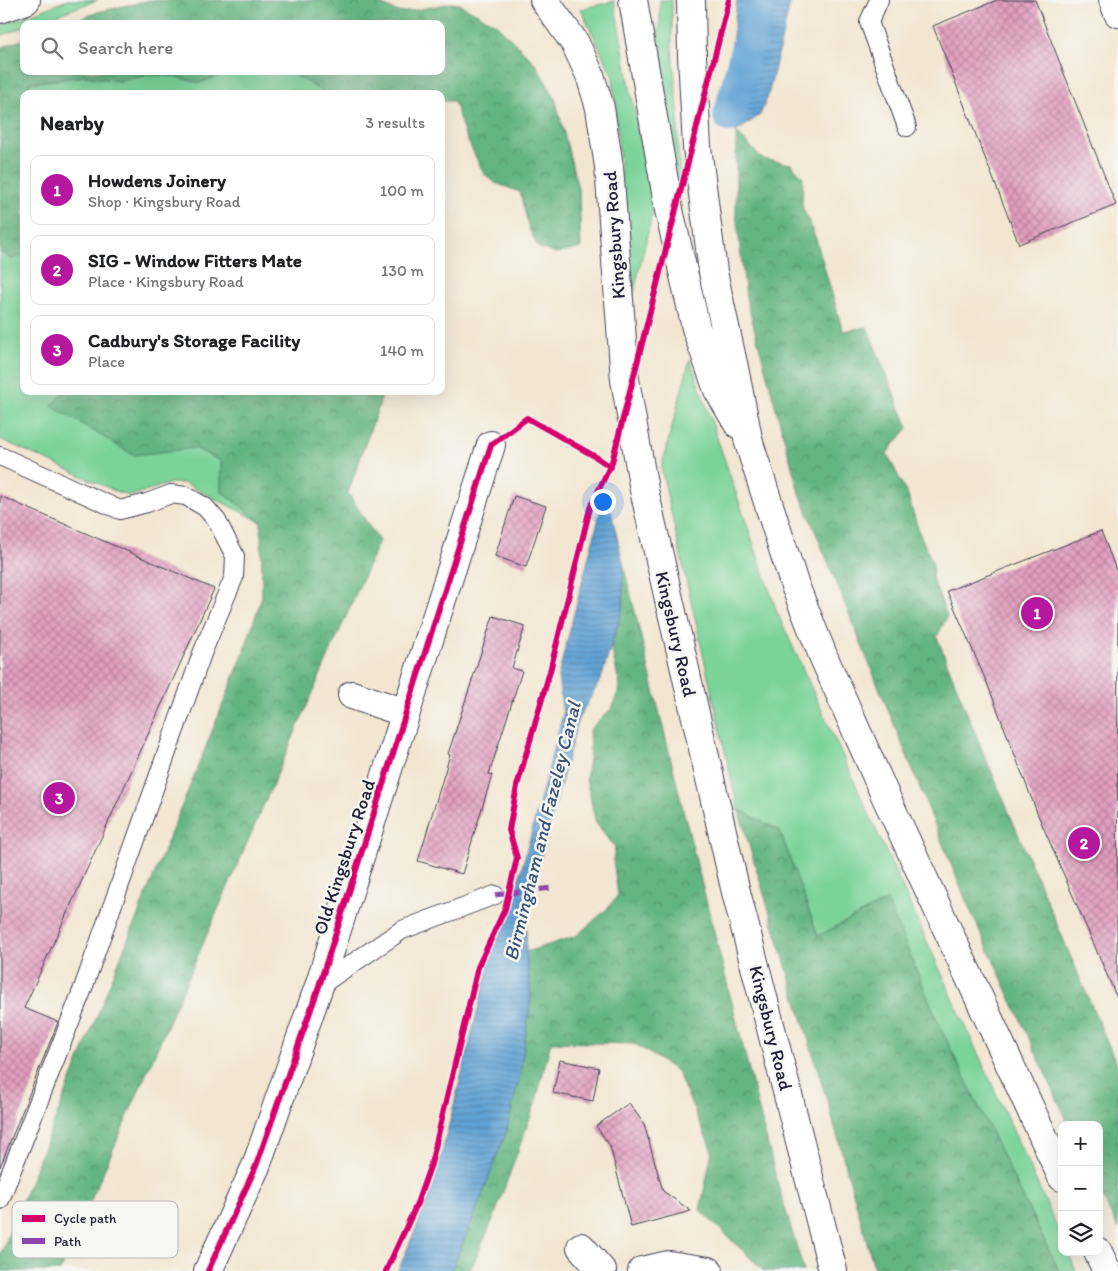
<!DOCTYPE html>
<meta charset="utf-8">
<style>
body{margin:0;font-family:Itim,sans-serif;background:#f2f2f2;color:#202124}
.controls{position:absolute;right:15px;bottom:15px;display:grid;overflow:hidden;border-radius:10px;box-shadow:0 5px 20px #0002}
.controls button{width:45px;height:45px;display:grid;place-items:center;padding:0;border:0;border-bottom:1px solid #e0e0e0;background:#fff;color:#202124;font:25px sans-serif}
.you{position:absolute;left:602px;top:501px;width:18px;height:18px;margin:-12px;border:4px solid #fff;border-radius:50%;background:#1a73e8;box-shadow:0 0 0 8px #1a73e833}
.badge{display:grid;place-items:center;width:32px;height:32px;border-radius:50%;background:#b5179e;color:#fff;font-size:16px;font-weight:700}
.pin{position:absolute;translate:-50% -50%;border:2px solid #fff;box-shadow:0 1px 5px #0006}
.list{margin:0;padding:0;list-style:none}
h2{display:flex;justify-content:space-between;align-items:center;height:65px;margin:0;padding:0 20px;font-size:21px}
h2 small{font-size:16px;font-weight:400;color:#757577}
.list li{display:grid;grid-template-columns:32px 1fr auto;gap:15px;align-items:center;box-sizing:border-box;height:70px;margin:0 10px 10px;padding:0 10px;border:1px solid #e0e0e0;border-radius:10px}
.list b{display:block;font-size:19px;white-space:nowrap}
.list p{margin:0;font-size:16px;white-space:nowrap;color:#757577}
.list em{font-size:16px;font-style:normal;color:#757577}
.icon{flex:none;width:28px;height:28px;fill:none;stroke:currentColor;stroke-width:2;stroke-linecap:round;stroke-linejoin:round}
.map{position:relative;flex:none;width:1118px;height:1271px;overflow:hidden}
.search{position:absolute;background:#fff;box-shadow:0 5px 20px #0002;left:20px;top:20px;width:425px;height:55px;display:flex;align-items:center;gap:12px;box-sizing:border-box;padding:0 18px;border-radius:10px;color:#757577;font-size:19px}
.panel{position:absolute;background:#fff;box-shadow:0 5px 20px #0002;left:20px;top:90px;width:425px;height:305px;border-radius:10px}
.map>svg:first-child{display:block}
.green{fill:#7ad398;stroke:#4e7a6a}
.forest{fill:url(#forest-crowns);stroke:#426c5e}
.water{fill:url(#water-rules);stroke:#426288}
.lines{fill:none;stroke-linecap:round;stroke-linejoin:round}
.canal{stroke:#61a2d4;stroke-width:32}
.building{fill:url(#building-cross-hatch)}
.lane-casing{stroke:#413f52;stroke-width:20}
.street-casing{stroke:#413f52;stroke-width:30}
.highway-casing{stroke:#413f52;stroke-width:30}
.lane{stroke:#fff;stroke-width:18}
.street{stroke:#fff;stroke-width:28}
.highway{stroke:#fff;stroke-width:28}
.quiet{stroke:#8e44ad;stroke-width:5;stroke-dasharray:10 5;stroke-linecap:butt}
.cycleway-casing{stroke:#f6f6f2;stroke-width:9}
.cycleway{stroke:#d6006c;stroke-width:6}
.labels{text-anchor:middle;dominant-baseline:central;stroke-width:5;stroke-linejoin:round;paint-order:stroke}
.street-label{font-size:19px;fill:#22223b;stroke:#f6f6f2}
.water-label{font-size:20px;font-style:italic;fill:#3b5578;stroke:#f6f6f2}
.key{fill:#f6f6f2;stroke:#b6b6bb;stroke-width:1}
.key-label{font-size:14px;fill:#22223b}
</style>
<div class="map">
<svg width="1118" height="1271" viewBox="0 0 1118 1271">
<defs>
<pattern id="forest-crowns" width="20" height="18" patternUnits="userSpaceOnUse" patternTransform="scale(1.25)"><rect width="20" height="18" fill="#63b580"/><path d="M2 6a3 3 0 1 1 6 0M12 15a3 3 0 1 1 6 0" fill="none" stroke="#51936a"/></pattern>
<pattern id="water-rules" width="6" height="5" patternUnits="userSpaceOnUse" patternTransform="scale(1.25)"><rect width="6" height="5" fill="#61a2d4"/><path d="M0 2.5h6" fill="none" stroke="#5084ad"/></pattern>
<pattern id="building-cross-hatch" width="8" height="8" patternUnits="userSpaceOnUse" patternTransform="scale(1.25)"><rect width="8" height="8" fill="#e29ebf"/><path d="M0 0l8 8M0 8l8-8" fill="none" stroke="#b7809c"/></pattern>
</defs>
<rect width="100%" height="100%" fill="#f6f6f2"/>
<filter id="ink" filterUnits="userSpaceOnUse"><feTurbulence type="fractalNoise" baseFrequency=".02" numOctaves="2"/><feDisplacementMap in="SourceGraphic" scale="10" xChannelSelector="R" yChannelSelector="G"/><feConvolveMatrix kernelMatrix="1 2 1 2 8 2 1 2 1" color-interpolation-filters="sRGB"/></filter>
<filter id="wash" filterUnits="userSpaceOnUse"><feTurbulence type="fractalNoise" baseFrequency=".0096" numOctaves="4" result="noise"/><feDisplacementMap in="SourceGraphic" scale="20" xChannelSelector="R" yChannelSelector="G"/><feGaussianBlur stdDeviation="1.12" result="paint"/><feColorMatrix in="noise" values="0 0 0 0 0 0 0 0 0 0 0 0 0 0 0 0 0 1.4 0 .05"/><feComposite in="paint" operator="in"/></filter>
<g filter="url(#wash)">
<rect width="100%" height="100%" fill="#f3e6d1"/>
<!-- green -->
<path class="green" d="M68 0H98L32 24H24V27L0 36V26Z
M660 0H672V48L678 110V151L681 178 677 184 657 34 660 27Z
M614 1 653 210 631 305 613 77 581 9Z
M230 71H289L326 94H26L29 83 86 76 120 81 149 75 174 76 200 83Z
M0 252 11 259 24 255V391H65L53 405 195 448 221 461V491L261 522 184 483H171L130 496 115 491 0 439Z
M690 359 777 612 1062 1238V1252H1068L1076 1271H1059L941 1029 887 901 818 936 780 831 738 809 661 468Z"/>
<!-- forest -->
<path class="forest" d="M151 0H371L401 13 451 3 459 4 496 24 535 63 555 98 579 192 581 248 556 254 538 247 529 229 520 192 495 183 484 174 464 133 454 101H441V94H326L289 71H441V24H66L98 12Z
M24 39V71H230L200 83 174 76 149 75 120 81 86 76 29 83 26 94H24L23 103 24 255 11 259 0 252V48Z
M736 132 763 159 791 164 803 177 802 206 816 239 843 331 867 327 908 428 887 453 908 496 919 532 933 564 932 578 947 616 937 637 975 733 1118 1067V1229L1099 1189V1125H1069L966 901 798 489 746 298 736 213Z
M65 391H384L348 493 379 541 60 1271H0V1256L242 657 262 596 261 522 221 491V461L195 448 133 455 52 406Z
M623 563 683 809 777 1181 804 1271H764L700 1210 712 1151 677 1071 635 1044 551 1042 536 1101 494 1217 470 1271H451L474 1216 506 1132 520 1074 531 997 526 952 576 936 607 909 618 895 613 860 615 847 596 823 586 779 590 751 589 730 612 708 620 686 611 647 623 607Z
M738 809 780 831 818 936 887 900 941 1029 1059 1271H875L830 1110Z"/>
<!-- water -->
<path class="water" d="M737 0H791L768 96 760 115 736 132 730 61Z
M608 498 623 563V607L601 679 578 719 527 911 526 952 531 997 520 1074 506 1132 474 1216 451 1271H398L433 1188 492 953 512 905 563 714 558 676 600 513Z"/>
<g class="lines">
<!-- canal -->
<path class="canal" d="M729 116 759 0"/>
</g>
<g id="blocks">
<!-- building -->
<path class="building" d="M997 0H1035L1116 205 1019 244 933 26Z
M0 496 214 589 24 1008 58 1022 0 1167Z
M514 496 546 506 526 567 495 556Z
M1101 531 1118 575 1117 998 1038 815 987 683 947 591Z
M493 616 525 626 512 668 522 671 489 774 492 775 462 874 418 861 450 755 448 754Z
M560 1060 599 1068 593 1101 553 1093Z
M629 1103 644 1124 663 1191 691 1211 631 1227 610 1146 596 1126Z"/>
</g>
</g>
<g filter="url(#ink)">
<use href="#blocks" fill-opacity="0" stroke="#413f52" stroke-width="1"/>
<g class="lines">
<!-- lane casing -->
<g class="lane-casing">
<path id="lane" d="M879 0 869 22 907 127
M0 456 120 510 147 503 171 494 186 496 205 507 217 521 235 556 234 577 203 651 82 991 0 1200
M319 986 402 930 495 895"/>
</g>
<!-- street casing -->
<g class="street-casing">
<path id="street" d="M1113 0 1118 13
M0 9 26 0
M352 695 406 713
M581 1247 602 1271
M208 1271 256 1166 319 986 491 445
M642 1271 669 1265 709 1271"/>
</g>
<!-- highway casing -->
<g class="highway-casing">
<path id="highway" d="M544 0 575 43 590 75 600 108 609 167 625 380 644 490 735 888 833 1271
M633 0 669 210 696 328 718 390 738 424
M691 0 692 56 697 147 713 272 734 368 749 443 794 583 824 658 885 795 1062 1177
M1098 1252 1107 1271"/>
</g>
<!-- lane -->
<use href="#lane" class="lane"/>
<!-- street -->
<use href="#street" class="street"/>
<!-- highway -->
<use href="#highway" class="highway"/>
<!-- quiet -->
<path class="quiet" d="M495 895 552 888"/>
<!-- cycleway casing -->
<g class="cycleway-casing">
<path id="cycleway" d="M208 1271 256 1166 319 986 491 445 527 418 596 457 611 467
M386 1271 416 1206 431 1164 478 967 505 909 517 858 509 830 517 786 550 671 590 508 612 462 729 0"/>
</g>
<!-- cycleway -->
<use href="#cycleway" class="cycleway"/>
</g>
</g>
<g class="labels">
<!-- street labels -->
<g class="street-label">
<text transform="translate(614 235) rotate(-94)">Kingsbury Road</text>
<text transform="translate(676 634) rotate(77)">Kingsbury Road</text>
<text transform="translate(344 857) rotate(-72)">Old Kingsbury Road</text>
<text transform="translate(771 1028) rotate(76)">Kingsbury Road</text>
</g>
<!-- water labels -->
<g class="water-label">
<text transform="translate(542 831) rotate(-76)">Birmingham and Fazeley Canal</text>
</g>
</g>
<!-- legend -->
<rect x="12" y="1201" width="166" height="57" rx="8" class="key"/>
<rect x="22" y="1215" width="23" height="7" fill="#d6006c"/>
<rect x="22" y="1238" width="23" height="6" fill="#8e44ad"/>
<g class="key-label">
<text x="54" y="1223">Cycle path</text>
<text x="54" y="1246">Path</text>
</g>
</svg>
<div class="controls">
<button>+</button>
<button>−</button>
<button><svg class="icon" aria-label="layers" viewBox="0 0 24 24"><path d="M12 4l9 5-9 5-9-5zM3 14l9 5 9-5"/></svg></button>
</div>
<div class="you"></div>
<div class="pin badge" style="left:1037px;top:613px">1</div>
<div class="pin badge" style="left:1084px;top:843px">2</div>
<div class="pin badge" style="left:59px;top:798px">3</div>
<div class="search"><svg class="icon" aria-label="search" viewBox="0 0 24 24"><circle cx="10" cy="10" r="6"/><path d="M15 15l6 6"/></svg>Search here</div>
<section class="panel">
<h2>Nearby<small>3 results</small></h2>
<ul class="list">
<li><span class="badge">1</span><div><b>Howdens Joinery</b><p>Shop · Kingsbury Road</p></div><em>100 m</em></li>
<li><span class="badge">2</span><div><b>SIG - Window Fitters Mate</b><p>Place · Kingsbury Road</p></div><em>130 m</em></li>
<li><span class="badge">3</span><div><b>Cadbury's Storage Facility</b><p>Place</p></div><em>140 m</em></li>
</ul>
</section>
</div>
